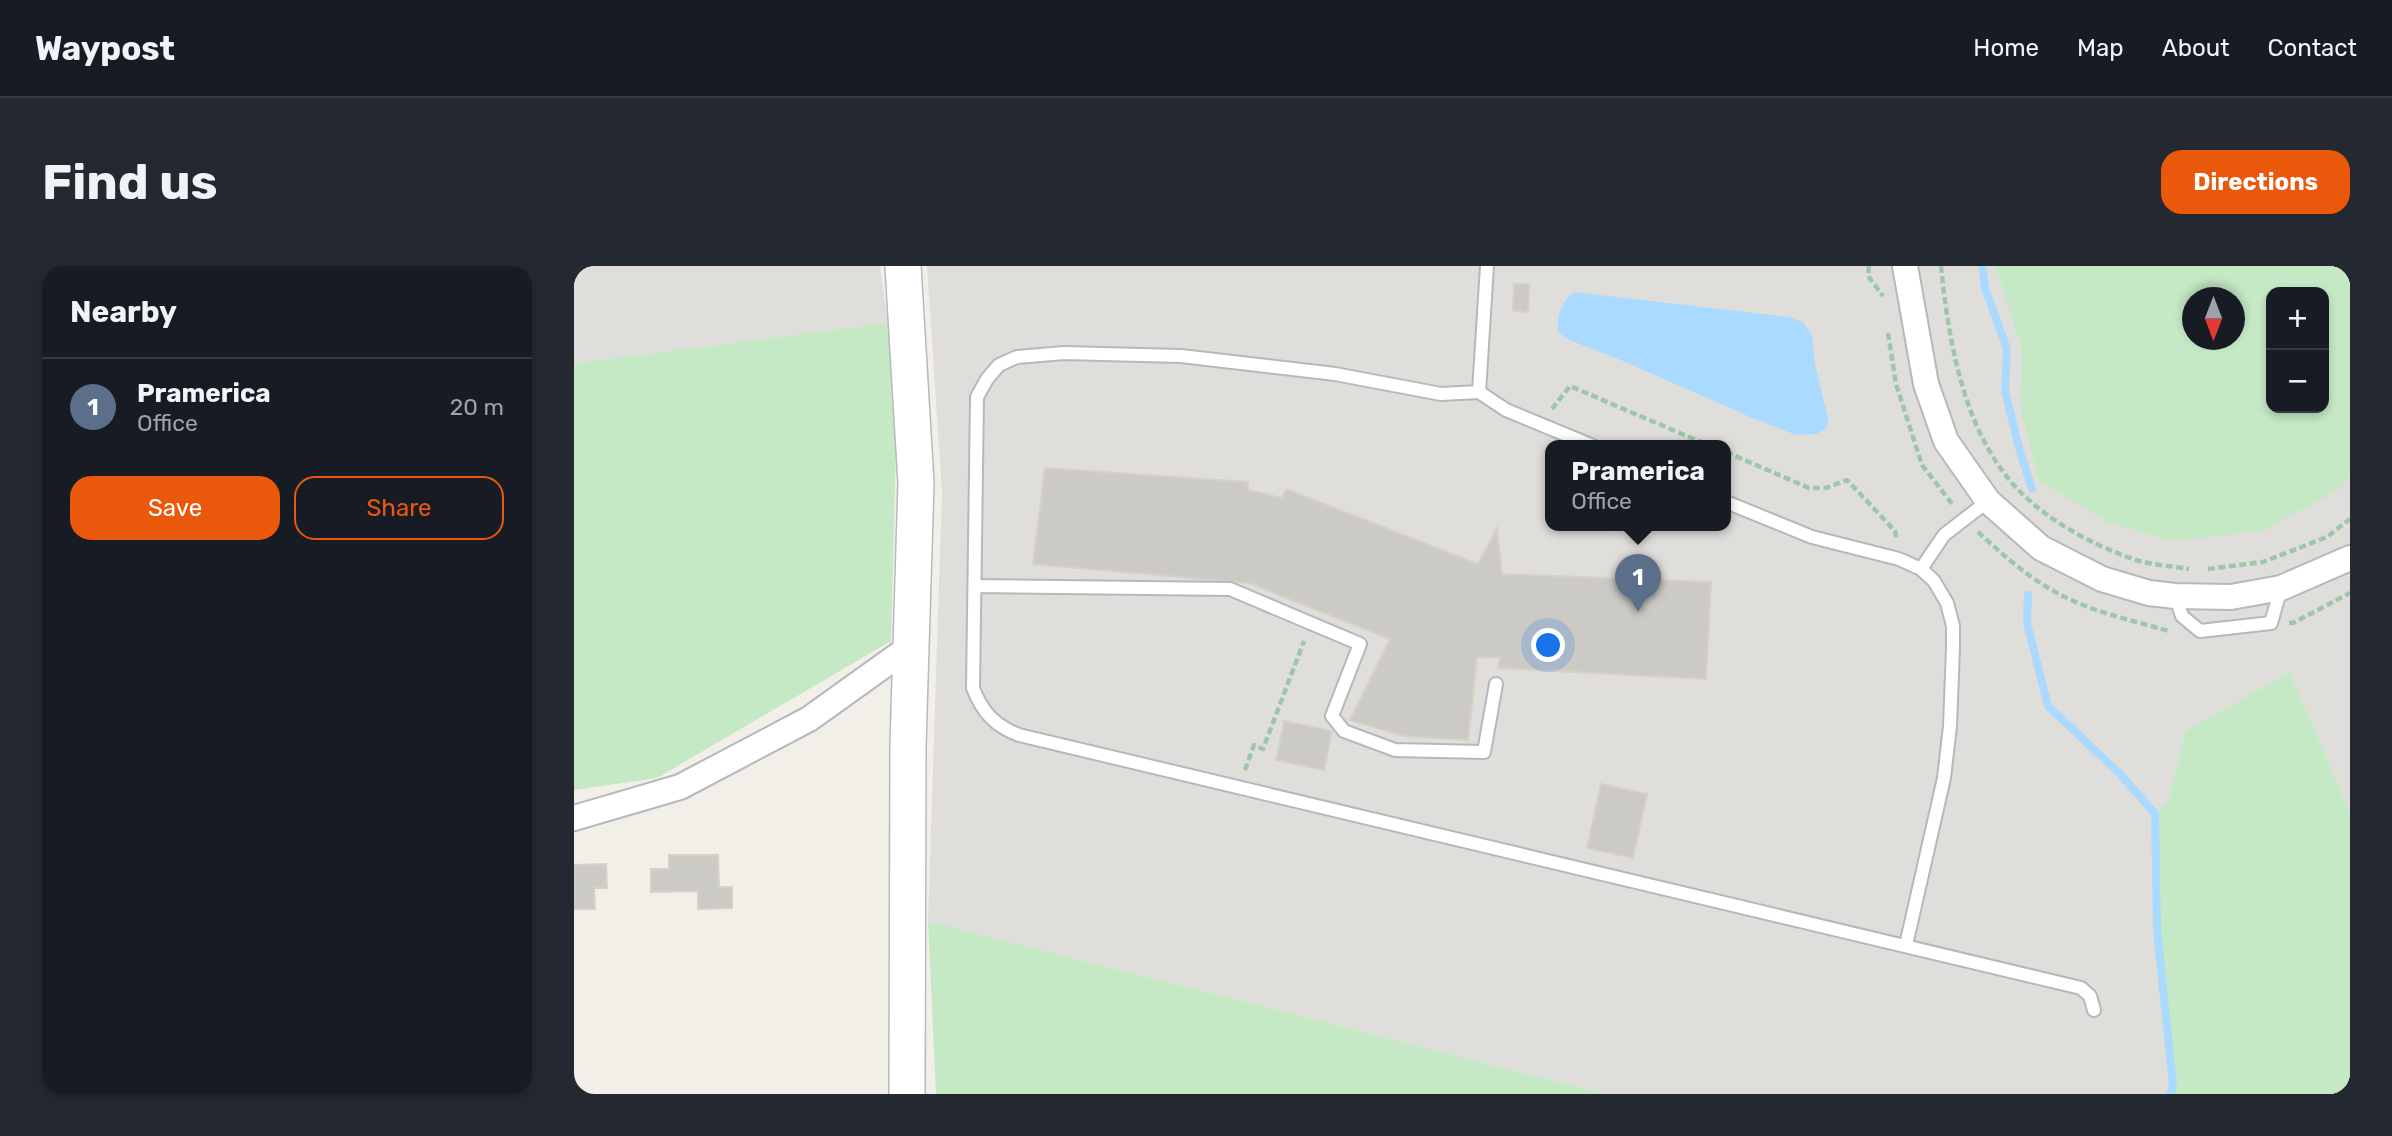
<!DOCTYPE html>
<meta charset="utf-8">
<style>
body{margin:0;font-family:Rubik,sans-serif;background:#242831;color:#f1f3f6}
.controls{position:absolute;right:21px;top:21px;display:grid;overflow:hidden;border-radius:14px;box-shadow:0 4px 10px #0003}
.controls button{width:63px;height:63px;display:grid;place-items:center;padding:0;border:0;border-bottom:2px solid #363941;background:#171b24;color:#f1f3f6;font:35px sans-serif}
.compass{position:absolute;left:1608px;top:21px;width:63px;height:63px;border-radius:50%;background:#171b24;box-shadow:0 4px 10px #0003;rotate:180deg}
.you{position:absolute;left:975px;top:380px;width:24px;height:24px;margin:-18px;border:5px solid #fff;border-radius:50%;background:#1a73e8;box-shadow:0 0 0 10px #1a73e833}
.badge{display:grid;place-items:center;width:46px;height:46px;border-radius:50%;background:#ea580c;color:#fff;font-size:23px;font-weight:700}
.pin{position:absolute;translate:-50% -58px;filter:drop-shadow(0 2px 4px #0008)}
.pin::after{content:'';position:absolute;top:37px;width:24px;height:21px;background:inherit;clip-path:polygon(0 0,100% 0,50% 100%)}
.popup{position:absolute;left:971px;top:174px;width:186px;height:91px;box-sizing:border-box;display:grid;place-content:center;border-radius:14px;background:#171b24;filter:drop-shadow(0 2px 5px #0005);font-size:23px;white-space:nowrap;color:#9ea1a6}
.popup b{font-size:26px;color:#f1f3f6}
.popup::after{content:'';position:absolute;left:50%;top:100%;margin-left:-14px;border:14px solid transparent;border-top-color:#171b24}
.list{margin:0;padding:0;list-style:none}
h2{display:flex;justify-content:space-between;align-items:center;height:91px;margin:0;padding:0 28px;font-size:30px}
h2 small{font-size:23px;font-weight:400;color:#9ea1a6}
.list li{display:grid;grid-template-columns:46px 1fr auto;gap:21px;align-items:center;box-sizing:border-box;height:98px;padding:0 28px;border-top:2px solid #363941}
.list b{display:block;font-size:26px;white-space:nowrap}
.list p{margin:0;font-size:23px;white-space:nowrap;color:#9ea1a6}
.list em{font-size:23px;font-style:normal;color:#9ea1a6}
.actions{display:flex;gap:14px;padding:21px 28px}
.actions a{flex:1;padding:16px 0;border:2px solid #ea580c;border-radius:21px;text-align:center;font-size:24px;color:#ea580c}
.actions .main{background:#ea580c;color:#fff}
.map{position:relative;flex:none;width:1776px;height:828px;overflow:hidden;border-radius:21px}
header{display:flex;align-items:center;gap:42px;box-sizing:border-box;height:98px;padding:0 35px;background:#171b24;border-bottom:2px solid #363941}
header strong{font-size:33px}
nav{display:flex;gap:38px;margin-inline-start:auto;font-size:24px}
.intro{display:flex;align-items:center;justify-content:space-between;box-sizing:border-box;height:168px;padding:0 42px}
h1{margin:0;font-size:49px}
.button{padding:18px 32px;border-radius:21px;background:#ea580c;color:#fff;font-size:24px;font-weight:700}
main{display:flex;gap:42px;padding:0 42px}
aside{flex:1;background:#171b24;border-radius:21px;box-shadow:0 4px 10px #0003}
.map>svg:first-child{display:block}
.industrial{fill:#e0deda;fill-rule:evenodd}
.green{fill:#c5e8c5;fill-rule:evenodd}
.water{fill:#aadaff}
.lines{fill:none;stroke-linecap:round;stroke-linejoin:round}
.stream{stroke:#aadaff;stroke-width:8}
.building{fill:#cccac5;stroke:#d6d1c6;stroke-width:2}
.lane-casing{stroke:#b5b8bc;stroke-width:16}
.street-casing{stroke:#b5b8bc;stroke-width:28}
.secondary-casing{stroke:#b6babf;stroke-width:38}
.path{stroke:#9cc7a9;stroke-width:4.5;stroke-dasharray:7 3.5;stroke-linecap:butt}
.lane{stroke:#fff;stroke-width:12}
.street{stroke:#fff;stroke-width:24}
.secondary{stroke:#fff;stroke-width:35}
</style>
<header>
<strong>Waypost</strong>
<nav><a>Home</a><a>Map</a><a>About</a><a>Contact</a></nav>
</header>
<div class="intro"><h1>Find us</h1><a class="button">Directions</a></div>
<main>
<aside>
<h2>Nearby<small></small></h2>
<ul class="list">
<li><span class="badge" style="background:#5c6f8a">1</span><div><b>Pramerica</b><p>Office</p></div><em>20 m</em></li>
</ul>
<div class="actions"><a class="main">Save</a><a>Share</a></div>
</aside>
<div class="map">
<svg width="1776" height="828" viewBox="0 0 1776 828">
<rect width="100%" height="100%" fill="#f1efe8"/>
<!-- industrial -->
<path class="industrial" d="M0 0H306L314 57 0 97Z
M353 0H1776V546L1716 406 1611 465 1593 537 1581 548 1583 664 1593 747 1599 820 1596 828H1032L354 655 368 227ZM1697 26H1750V142H1697ZM1618 32H1660V74H1618ZM976 180H1152V260H976Z"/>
<!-- green -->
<path class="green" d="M1422 0H1776V209L1765 223 1689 265 1598 275 1534 256 1464 214 1447 140 1448 83ZM1750 26V142H1697V26ZM1618 32H1660V74H1618Z
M314 57 322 181 317 375 83 512 0 524V97Z
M1716 406 1776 546V828H1596L1599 820 1583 664 1581 548 1593 537 1611 465Z
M354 655 1032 828H362Z"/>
<!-- water -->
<path class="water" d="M1000 26 1215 51 1229 56 1238 69 1241 98 1254 152 1253 162 1242 168 1222 169 1176 151 1049 95 993 73 984 66C983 49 987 36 1000 26Z"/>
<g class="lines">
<!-- stream -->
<path class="stream" d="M1408 0 1411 22 1433 83 1431 125 1445 182 1458 223
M1454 329 1453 357 1474 440 1547 509 1581 548 1583 664 1599 820 1596 828"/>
</g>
<!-- building -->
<path class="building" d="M940 18H955L954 46 939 45Z
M471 202 674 216V224L708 232 712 223 904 298 923 262 928 308 1137 316 1132 413 924 402 926 391 903 392 894 474 830 470 776 454 816 373 675 317 459 298Z
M710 455 758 465 750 504 702 494Z
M1027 518 1073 528 1059 592 1013 582Z
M95 589H144L145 621H158V642L124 643V625L77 626V603H95Z
M32 598 33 622H20L21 643H0V599Z"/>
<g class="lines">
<!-- lane casing -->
<g class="lane-casing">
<path id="lane" d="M905 126 913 0
M1019 180 932 144 905 126 867 128 761 108 607 90 490 87 443 91 425 99 413 113 403 131 399 422C408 446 421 460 445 469L1507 722 1516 730 1520 744
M1152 236 1238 271 1325 293 1347 303 1360 315 1373 337 1379 360V382L1376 460 1370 512 1332 679
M1347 303 1370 269 1414 235
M402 320 656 323 786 378 758 450 770 465 821 484 910 486 922 418
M1601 330 1608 350 1626 365 1697 357 1707 322"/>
</g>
<!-- street casing -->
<g class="street-casing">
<path id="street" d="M1331 0 1352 118 1372 175 1414 235 1467 282 1528 313 1575 327 1601 330 1657 331 1707 322 1776 292
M0 552 106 521 235 453 337 380"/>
</g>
<!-- secondary casing -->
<g class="secondary-casing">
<path id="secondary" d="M329 0 342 217 334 479 333 828"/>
</g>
<!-- path -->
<path class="path" d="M1295 0 1294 10 1309 30
M1367 0C1374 69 1387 150 1430 207 1460 248 1515 278 1562 294 1579 299 1598 300 1615 303
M1314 67 1322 118 1348 199 1379 239
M978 143 996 120 1136 180
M1152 186 1235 222H1252L1273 214 1321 265 1323 275
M1404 266C1430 290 1458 315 1491 331 1523 347 1560 355 1595 365
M1634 303 1689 296 1753 271 1776 253
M1715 357H1719L1776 327
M671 504 680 479 689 483 730 375"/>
<!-- lane -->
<use href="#lane" class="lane"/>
<!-- street -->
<use href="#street" class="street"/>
<!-- secondary -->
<use href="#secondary" class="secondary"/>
</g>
</svg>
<div class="controls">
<button>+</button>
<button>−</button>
</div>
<svg class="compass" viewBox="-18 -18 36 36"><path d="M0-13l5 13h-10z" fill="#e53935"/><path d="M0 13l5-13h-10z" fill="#9ea1a6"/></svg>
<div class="you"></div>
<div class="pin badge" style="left:1064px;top:346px;background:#5c6f8a">1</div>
<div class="popup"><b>Pramerica</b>Office</div>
</div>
</main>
